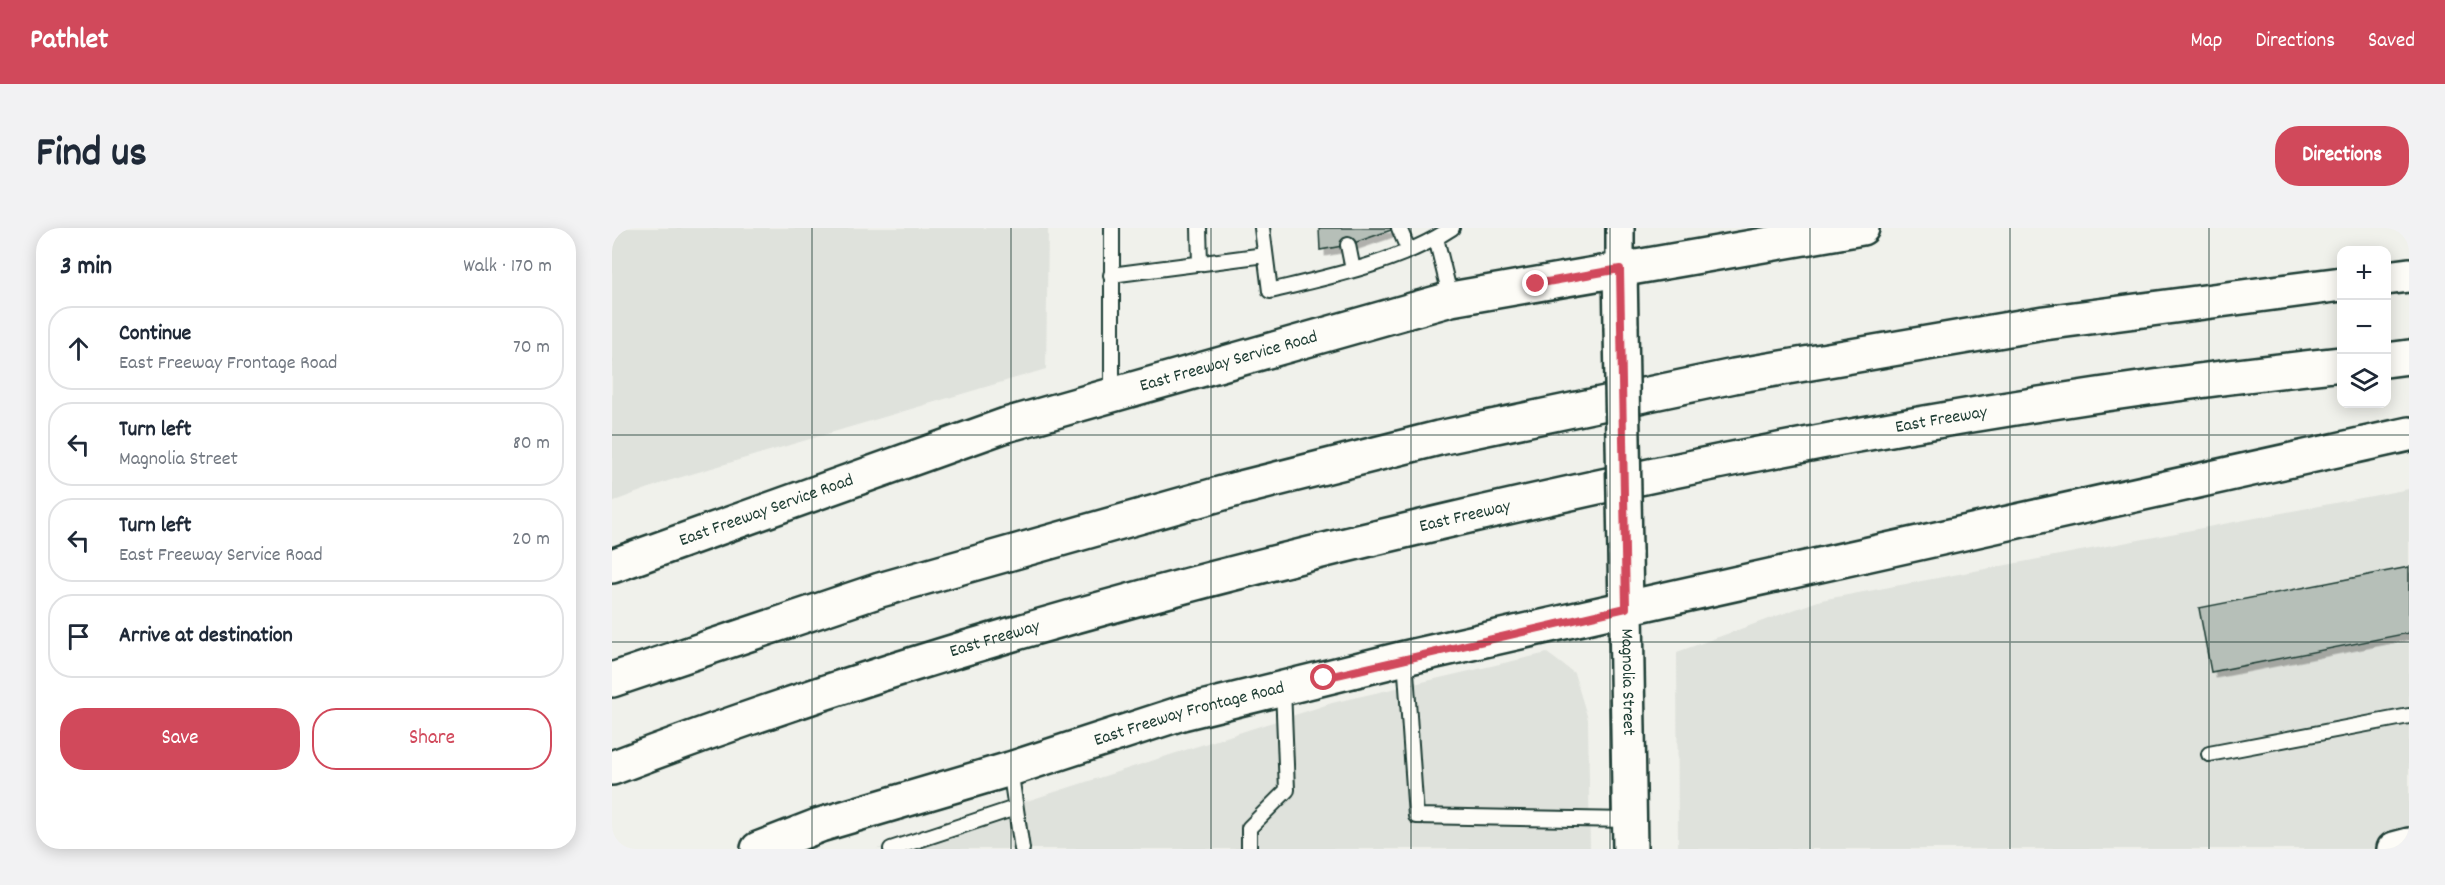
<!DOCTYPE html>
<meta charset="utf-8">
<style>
body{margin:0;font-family:Dekko,sans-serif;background:#f2f2f3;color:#1f2937}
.controls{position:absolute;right:18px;top:18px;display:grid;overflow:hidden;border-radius:12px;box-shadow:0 3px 15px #0003}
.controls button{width:54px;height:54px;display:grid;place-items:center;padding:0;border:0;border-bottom:2px solid #e0e1e3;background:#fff;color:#1f2937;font:30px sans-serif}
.stop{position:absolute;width:18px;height:18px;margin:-14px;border:4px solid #d1495b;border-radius:50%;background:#fff}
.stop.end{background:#d1495b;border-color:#fff;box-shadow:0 2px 6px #0008}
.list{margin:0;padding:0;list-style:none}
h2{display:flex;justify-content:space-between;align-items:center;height:78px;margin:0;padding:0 24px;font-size:26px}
h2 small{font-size:20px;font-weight:400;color:#747a83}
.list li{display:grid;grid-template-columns:39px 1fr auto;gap:18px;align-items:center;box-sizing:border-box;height:84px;margin:0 12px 12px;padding:0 12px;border:2px solid #e0e1e3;border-radius:24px}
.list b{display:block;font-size:22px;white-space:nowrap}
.list p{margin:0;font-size:20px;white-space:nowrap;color:#747a83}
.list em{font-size:20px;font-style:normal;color:#747a83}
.actions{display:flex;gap:12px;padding:18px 24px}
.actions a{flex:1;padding:14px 0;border:2px solid #d1495b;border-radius:24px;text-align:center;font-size:21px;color:#d1495b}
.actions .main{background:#d1495b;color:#fff}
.icon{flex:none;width:33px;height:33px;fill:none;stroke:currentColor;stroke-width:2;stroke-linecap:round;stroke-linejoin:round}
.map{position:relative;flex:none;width:1797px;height:621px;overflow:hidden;border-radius:24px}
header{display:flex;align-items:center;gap:36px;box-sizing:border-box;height:84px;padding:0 30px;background:#d1495b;color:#fff}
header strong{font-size:28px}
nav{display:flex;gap:33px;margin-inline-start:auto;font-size:21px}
.intro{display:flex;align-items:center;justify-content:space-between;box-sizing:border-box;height:144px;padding:0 36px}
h1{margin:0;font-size:42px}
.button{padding:15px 27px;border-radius:24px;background:#d1495b;color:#fff;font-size:21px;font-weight:700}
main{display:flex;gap:36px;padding:0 36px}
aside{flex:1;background:#fff;border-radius:24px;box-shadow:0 3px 15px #0003}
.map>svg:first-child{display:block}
.built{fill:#dfe2dc}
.building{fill:#b6bfb8;stroke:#1f3d34;stroke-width:1.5;filter:url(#shadow)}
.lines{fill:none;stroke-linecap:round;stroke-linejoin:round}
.lane-casing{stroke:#1f3d34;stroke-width:18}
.street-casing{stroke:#1f3d34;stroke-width:32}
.secondary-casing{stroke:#1f3d34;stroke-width:38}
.highway-casing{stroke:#1f3d34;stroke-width:38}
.lane{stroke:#fdfcf7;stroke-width:14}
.street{stroke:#fdfcf7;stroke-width:27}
.secondary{stroke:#fdfcf7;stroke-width:33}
.highway{stroke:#fdfcf7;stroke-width:33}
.secondary-bridge-casing{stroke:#1f3d34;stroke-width:38;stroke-linecap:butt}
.secondary-bridge{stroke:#fdfcf7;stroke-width:33}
.route{stroke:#d1495b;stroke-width:8}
.grid{fill:none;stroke:#1f3d34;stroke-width:1.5;stroke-opacity:0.55}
.labels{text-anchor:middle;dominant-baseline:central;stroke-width:4.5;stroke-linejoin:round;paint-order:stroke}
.street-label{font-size:18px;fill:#1f3d34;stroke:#fdfcf7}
</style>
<header>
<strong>Pathlet</strong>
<nav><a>Map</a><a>Directions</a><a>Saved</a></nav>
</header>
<div class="intro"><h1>Find us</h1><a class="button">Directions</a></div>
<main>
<aside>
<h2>3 min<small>Walk · 170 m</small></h2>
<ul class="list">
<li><svg class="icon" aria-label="ahead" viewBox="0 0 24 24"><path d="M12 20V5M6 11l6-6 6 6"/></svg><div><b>Continue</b><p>East Freeway Frontage Road</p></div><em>70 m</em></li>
<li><svg class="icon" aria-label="left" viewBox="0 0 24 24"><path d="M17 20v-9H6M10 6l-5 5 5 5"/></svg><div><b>Turn left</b><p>Magnolia Street</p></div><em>80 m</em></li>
<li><svg class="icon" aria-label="left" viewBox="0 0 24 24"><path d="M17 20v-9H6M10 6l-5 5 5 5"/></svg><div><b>Turn left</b><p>East Freeway Service Road</p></div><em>20 m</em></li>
<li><svg class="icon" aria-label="arrive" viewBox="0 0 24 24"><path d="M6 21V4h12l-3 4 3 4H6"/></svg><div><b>Arrive at destination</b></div></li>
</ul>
<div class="actions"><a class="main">Save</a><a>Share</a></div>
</aside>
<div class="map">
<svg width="1797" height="621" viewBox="0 0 1797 621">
<defs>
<filter id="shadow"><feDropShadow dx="5.5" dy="5.5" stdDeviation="0" flood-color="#0004"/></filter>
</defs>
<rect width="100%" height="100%" fill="#f0f1eb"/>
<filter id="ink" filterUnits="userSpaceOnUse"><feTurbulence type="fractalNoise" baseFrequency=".0167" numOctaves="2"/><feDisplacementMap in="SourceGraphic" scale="12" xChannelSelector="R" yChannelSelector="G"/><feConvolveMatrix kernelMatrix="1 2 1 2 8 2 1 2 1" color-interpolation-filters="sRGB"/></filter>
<g filter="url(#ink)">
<!-- built -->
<path class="built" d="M0 0H436L434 141 56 253 0 274Z
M1797 261V621H1066L1065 424 1209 372Z
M935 425 962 445 976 491 978 621H265L720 475Z"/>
<!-- building -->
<path class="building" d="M707 0H785L736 17 708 22Z
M1797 339V405L1599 444 1587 380Z"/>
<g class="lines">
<!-- lane casing -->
<g class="lane-casing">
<path id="lane" d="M500 0V166
M587 0 588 35
M650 0 658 63C717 49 789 34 840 0
M787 0 796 21
M824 10 839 71
M736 17 741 42
M499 47 653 27
M793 430 804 588 1018 592
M1597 526 1797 488
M398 541 410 621
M279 621 403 580
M637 621V600L675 562 671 460"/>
</g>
<!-- street casing -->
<g class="street-casing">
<path id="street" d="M1008 41V0"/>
</g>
<!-- secondary casing -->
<g class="secondary-casing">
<g id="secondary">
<path d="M1008 41 1009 98"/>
<path id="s1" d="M1013 324 1018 621"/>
<path id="s2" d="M0 338 394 197 839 71 1250 0"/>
<path id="s3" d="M146 621 208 597 398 541 570 485 793 430 1014 380"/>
<path d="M1782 621 1797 617"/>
</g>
</g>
<!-- highway casing -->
<g class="highway-casing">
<g id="highway">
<path d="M1774 50 1797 47"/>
<path d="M1774 132 1797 129"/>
<path d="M1014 380 1797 206"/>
<path d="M0 452 268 362 625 261 827 210 1122 148 1432 95 1730 56"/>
<path id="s4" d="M0 540C259 441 536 363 805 300 1109 228 1418 169 1730 136"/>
</g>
</g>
<!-- lane -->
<use href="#lane" class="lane"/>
<!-- street -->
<use href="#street" class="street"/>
<!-- secondary -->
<use href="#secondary" class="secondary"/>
<!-- highway -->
<use href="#highway" class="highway"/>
<!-- secondary-bridge casing -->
<g class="secondary-bridge-casing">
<path id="secondary-bridge" d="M1009 98 1013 324"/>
</g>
<!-- secondary-bridge -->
<use href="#secondary-bridge" class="secondary-bridge"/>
</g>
</g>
<g class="lines" filter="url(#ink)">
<!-- route -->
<path class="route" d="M712 450 1014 380 1008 41 924 56"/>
</g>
<!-- grid -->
<path class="grid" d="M200 0V621M399 0V621M599 0V621M799 0V621M998 0V621M1198 0V621M1398 0V621M1597 0V621M0 207H1797M0 414H1797"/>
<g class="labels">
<!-- street labels -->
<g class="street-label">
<text stroke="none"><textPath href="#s2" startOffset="650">East Freeway Service Road</textPath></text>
<text stroke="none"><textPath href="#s4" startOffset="1376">East Freeway</textPath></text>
<text stroke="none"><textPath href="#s2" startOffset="164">East Freeway Service Road</textPath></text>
<text stroke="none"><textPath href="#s4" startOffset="890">East Freeway</textPath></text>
<text stroke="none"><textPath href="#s4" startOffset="404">East Freeway</textPath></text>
<text stroke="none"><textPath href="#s1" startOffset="130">Magnolia Street</textPath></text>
<text stroke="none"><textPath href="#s3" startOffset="452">East Freeway Frontage Road</textPath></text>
</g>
</g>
</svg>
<div class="controls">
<button>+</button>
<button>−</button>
<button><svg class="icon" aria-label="layers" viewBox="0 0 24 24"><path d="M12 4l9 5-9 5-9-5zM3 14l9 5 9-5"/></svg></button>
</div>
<div class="stop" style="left:712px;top:450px"></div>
<div class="stop end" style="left:924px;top:56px"></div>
</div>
</main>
